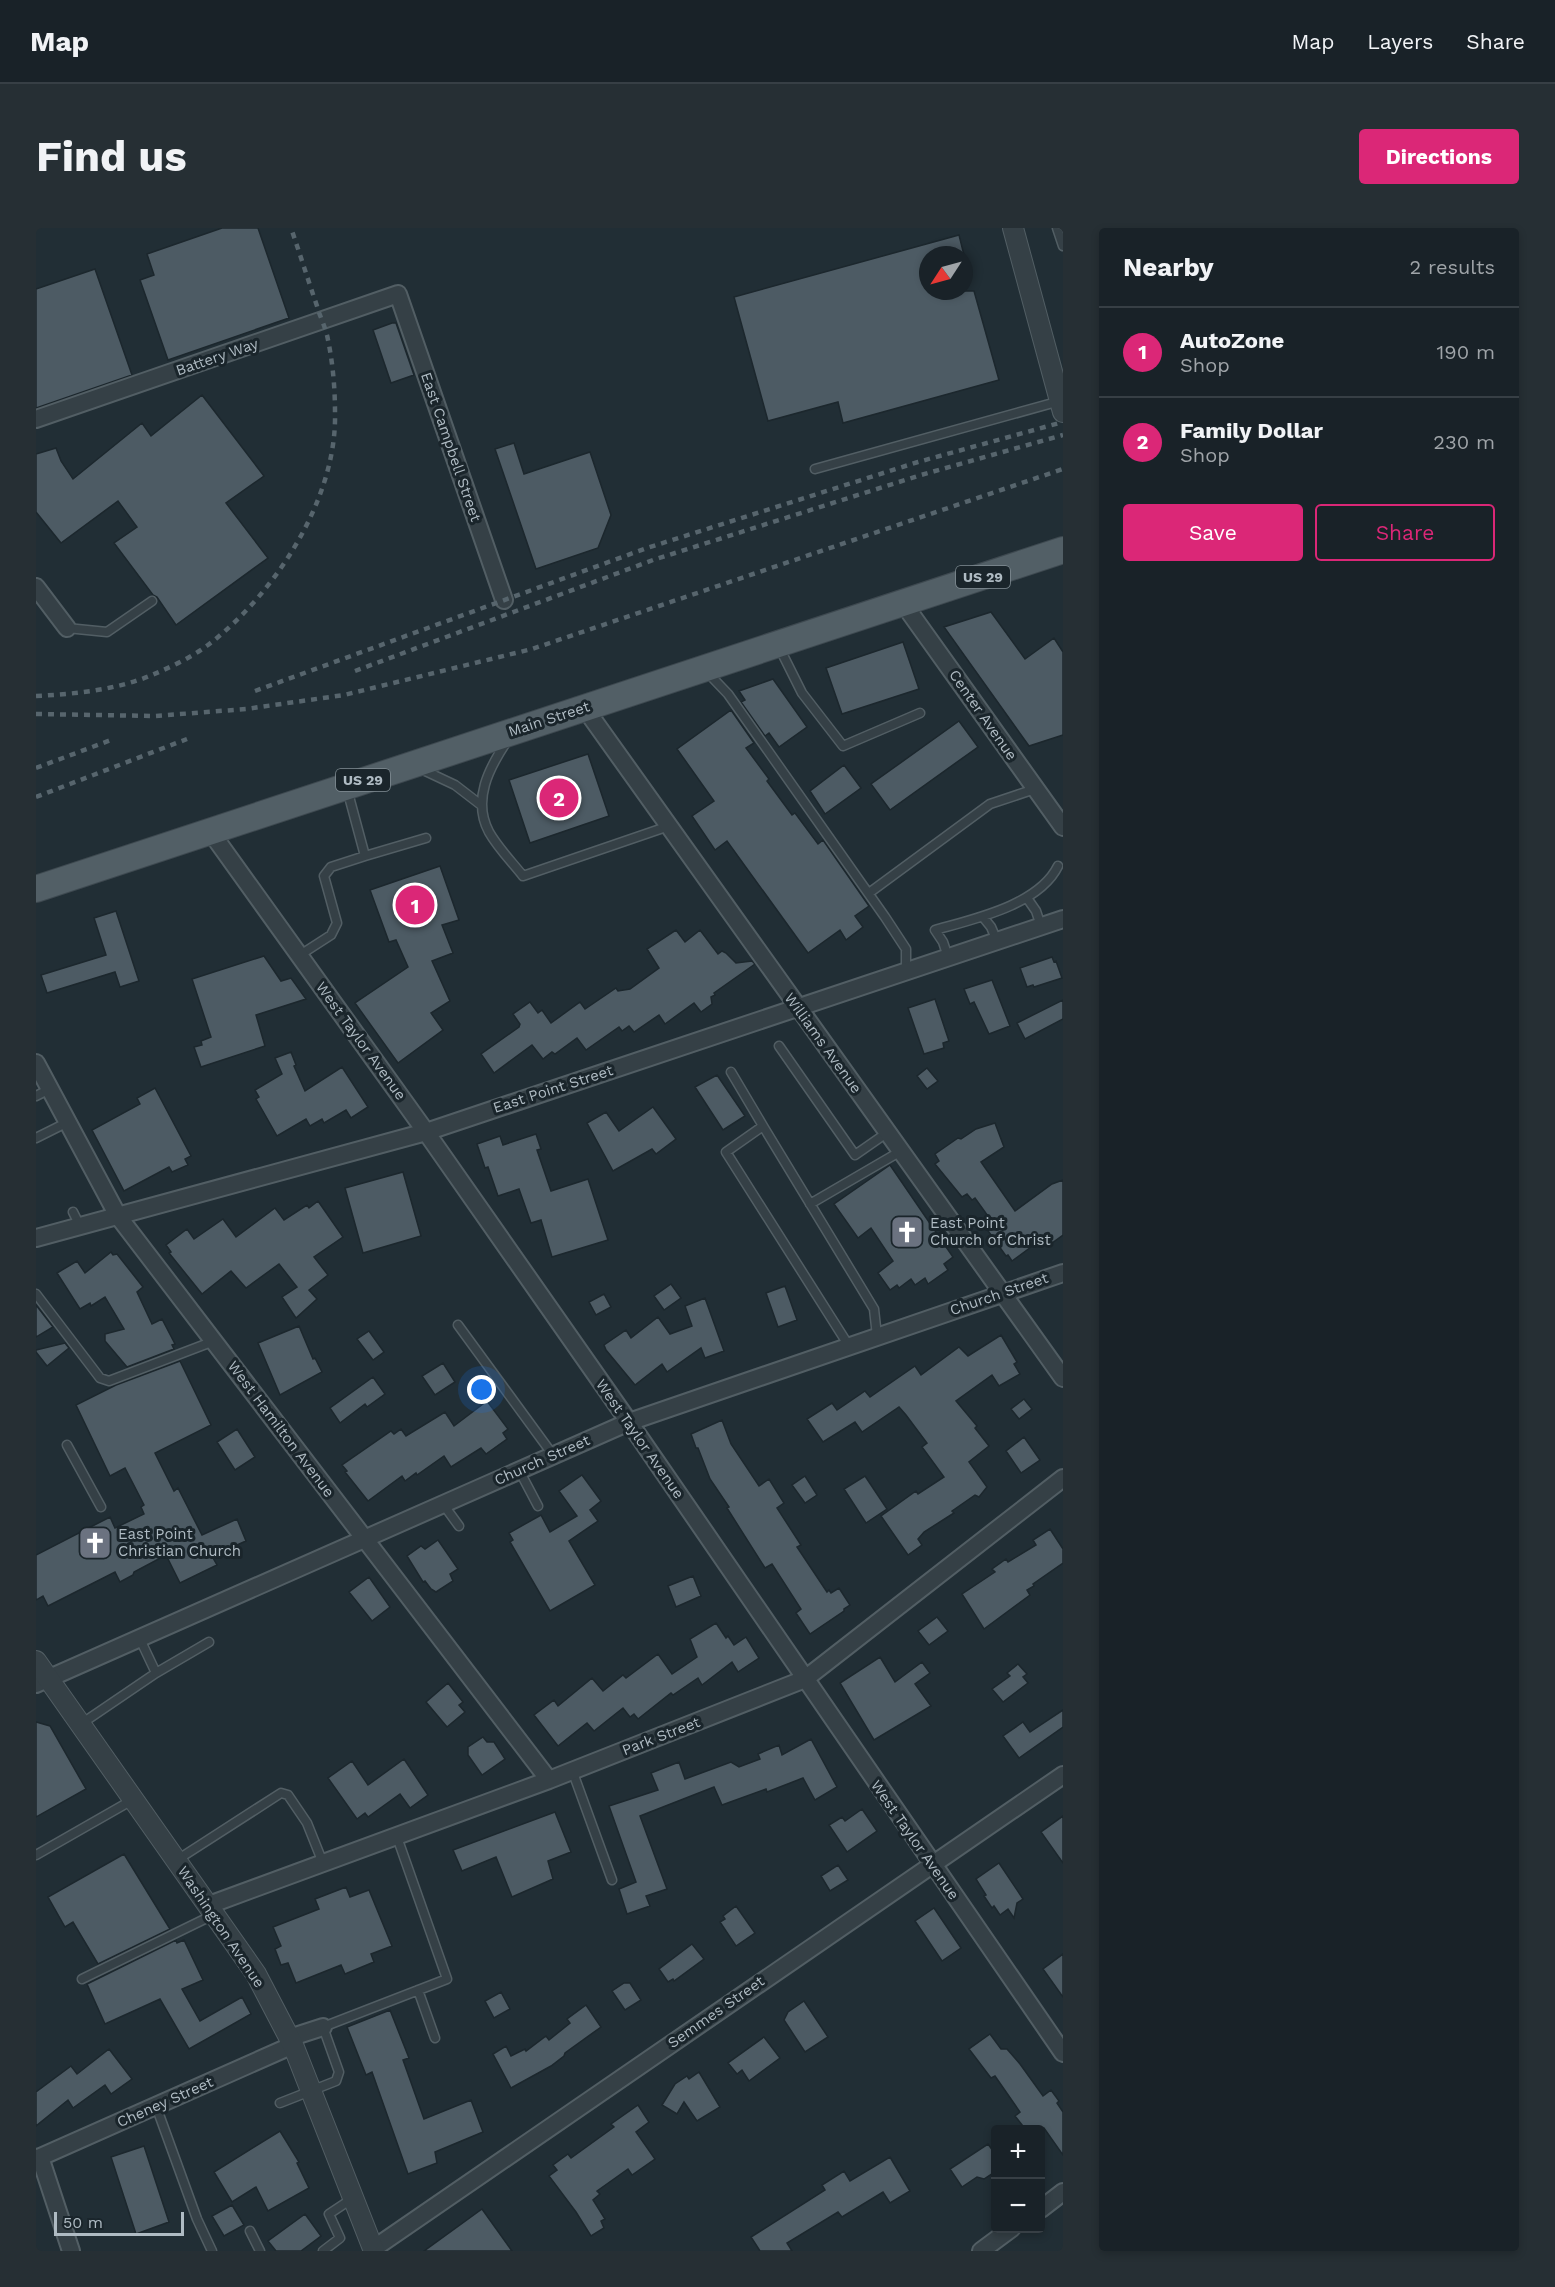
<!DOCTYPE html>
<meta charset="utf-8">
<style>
body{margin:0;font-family:"Work Sans",sans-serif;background:#262f34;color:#f1f3f6}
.controls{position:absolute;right:18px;bottom:18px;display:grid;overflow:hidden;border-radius:6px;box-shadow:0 3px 9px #0003}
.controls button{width:54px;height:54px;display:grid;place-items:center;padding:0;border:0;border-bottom:2px solid #373f45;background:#192228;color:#f1f3f6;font:30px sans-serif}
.compass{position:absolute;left:883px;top:18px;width:54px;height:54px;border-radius:50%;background:#192228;box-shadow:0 3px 9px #0003;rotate:234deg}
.scale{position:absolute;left:18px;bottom:15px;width:130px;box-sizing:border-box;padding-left:6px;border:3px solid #afbbc3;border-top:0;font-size:16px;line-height:21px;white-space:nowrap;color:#afbbc3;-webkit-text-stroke:4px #1a252b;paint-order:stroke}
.you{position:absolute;left:446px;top:1162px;width:21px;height:21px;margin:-15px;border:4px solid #fff;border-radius:50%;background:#1a73e8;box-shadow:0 0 0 9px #1a73e833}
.badge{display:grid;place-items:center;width:39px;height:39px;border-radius:50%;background:#db2777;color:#fff;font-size:20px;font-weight:700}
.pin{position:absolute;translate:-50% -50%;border:3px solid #fff;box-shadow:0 2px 6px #0006}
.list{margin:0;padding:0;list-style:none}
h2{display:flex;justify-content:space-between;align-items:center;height:78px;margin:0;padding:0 24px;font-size:26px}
h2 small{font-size:20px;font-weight:400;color:#9fa4a8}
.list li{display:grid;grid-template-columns:39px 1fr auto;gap:18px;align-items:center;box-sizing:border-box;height:90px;padding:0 24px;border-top:2px solid #373f45}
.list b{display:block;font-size:22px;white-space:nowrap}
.list p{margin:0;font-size:20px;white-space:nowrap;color:#9fa4a8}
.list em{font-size:20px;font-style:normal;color:#9fa4a8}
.actions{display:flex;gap:12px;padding:18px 24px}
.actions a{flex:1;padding:14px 0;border:2px solid #db2777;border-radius:6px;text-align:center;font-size:21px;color:#db2777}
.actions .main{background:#db2777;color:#fff}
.map{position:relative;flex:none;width:1027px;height:2023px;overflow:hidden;border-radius:6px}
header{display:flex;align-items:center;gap:36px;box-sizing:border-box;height:84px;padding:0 30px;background:#192228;border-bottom:2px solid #373f45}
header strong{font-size:28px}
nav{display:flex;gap:33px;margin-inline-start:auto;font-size:21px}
.intro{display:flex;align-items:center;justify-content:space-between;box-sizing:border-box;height:144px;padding:0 36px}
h1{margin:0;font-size:42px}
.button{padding:15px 27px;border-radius:6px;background:#db2777;color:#fff;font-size:21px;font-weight:700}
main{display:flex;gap:36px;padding:0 36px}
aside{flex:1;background:#192228;border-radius:6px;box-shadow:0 3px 9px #0003}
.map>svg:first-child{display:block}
.building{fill:#4d5b64;stroke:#1c272d;stroke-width:1.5}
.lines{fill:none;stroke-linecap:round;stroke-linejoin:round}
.service-casing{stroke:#525e64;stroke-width:11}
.minor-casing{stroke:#525e64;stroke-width:20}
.tertiary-casing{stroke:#525e64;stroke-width:22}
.primary-casing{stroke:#3e4950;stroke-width:28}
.service{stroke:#354046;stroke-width:8}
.minor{stroke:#354046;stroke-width:16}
.tertiary{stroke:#354046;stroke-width:20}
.primary{stroke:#525f66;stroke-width:26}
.rail{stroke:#57656d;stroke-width:4.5;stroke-dasharray:6 6;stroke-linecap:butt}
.labels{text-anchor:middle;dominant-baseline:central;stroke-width:6;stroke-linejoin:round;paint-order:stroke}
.shield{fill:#1a252b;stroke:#828e95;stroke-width:1.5}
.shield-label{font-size:14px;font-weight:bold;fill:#afbbc3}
.street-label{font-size:15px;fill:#afbbc3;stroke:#1a252b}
.poi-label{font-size:15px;fill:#afbbc3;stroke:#1a252b;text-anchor:start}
</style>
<header>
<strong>Map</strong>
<nav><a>Map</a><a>Layers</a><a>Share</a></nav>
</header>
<div class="intro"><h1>Find us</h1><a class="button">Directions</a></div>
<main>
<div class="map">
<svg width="1027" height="2023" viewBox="0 0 1027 2023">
<rect width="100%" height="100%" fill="#212e35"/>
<!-- building -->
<path class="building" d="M186 0H222L253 90 132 132 104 52 118 47 111 26Z
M923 7 928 27H892V63H938L963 152 807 195 802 174 732 193 698 69Z
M59 41 96 147 0 180V61Z
M356 95H360L378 147 355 155 337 102Z
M166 167 228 248 190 275 232 330 140 397 121 369 117 367 78 315 101 299 82 273 25 315 0 284V226L20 220 25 233 37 251 106 195 115 208Z
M478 215 488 246 554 224 575 287 562 320 500 341 459 221Z
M955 384 989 431 1018 410 1027 424V507L993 518 908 399Z
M867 414 883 461 806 486 790 440Z
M737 451 771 499 743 519 733 505 729 508 705 474 709 472 703 463Z
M695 482 718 515 710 520 733 551 731 553 756 587 759 585 782 616 787 612 833 678 819 688 827 699 810 712 804 702 772 725 691 613 679 622 656 588 678 573 641 521Z
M923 493 942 519 854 582 835 556Z
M552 526 573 588 494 615 473 552Z
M808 537 825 560 789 586 774 563Z
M404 638 423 692 406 697 417 725 396 733 414 773 395 785 407 802 362 835 319 775 372 739 360 712 353 714 334 662Z
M80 683 103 753 84 759 79 744 11 765 5 747 70 727 58 690Z
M640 702 649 714 664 702 682 726 686 723 690 725 700 735 716 733 719 736 678 765 679 767 675 769 676 776 665 784 658 775 629 796 623 787 598 804 593 798 586 803 583 799 550 822 541 810 519 826 516 824 507 831 496 817 458 845 445 826 483 799 484 796 477 786 494 774 502 785 506 782 515 795 544 774 549 781 580 760 582 763 594 761 623 740 611 721Z
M228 728 245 753 255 750 270 771 220 787 229 818 165 839 158 819 166 817 165 813 175 809 156 751Z
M1016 729 1018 734 1020 733 1026 750 998 759 997 757 991 759 984 740Z
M956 752 974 798 953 806 938 774 934 776 928 761Z
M899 771 913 813 907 815 908 820 888 826 872 780Z
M1027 772V791L989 811 981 795Z
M255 824 260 837 258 838 269 863 306 839 332 879 315 890 310 882 288 895 286 891 274 898 270 891 241 908 220 871 223 869 219 862 246 846 239 830Z
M891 840 902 853 891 861 881 848Z
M681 847 709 888 687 902 659 859Z
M119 860 155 928 149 931 152 937 136 944 133 939 88 963 56 902 104 876 101 870Z
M617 879 640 911 620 926 616 921 577 943 551 895 570 884 583 903Z
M959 895 968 919 945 934 979 983 1016 956 1027 952V1007L1016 1015 1012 1010 1008 1013 1006 1011 976 1033 972 1027 970 1028 950 1000 957 995 939 970 936 972 931 966 926 969 899 936 903 933 899 926 922 910 925 911 940 901Z
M500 906 505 921 501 922 515 963 552 951 572 1012 516 1029 505 992 495 995 483 961 462 968 452 939 449 940 441 916 464 908 467 917Z
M854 937 917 1029 908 1036 912 1042 892 1056 889 1050 879 1057 875 1051 863 1060 861 1057 854 1062 842 1045 857 1033 835 1000 822 1010 798 976Z
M367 944 385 1008 327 1025 309 960Z
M282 973 307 1009 278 1029 292 1047 273 1062 281 1071 260 1090 246 1069 261 1059 243 1036 210 1060 195 1043 166 1066 133 1025 135 1024 130 1017 151 1001 158 1011 187 991 200 1009 239 980 248 992 271 977 273 980Z
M75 1024 77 1027 81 1026 107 1059 101 1064 116 1096 126 1091 139 1116 136 1117 138 1121 91 1139 69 1113V1106L88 1101 69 1069 55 1078 54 1075 44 1081 21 1045 41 1033 49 1045Z
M635 1056 645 1070 628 1082 618 1068Z
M749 1058 761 1092 742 1099 730 1065Z
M568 1066 575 1079 560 1087 553 1074Z
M669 1070 688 1123 669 1130 665 1120 631 1144 626 1136 599 1157 570 1122 568 1117 590 1102 595 1110 622 1089 634 1106 656 1098 649 1078Z
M0 1077 17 1099 0 1109Z
M263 1098 277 1131 279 1130 286 1144 244 1167 222 1115Z
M333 1103 348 1124 337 1132 321 1111Z
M965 1107 981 1134 978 1136 984 1146 963 1158 956 1147 920 1173 941 1198 939 1200 953 1218 933 1234 951 1259 943 1269 939 1267 916 1283 918 1285 888 1304 882 1311 886 1317 872 1327 845 1288 880 1263 882 1266 908 1249 886 1219 891 1215 870 1187 863 1179 826 1204 819 1194 787 1214 771 1191 796 1175 801 1182 829 1163 834 1169 879 1138 885 1147 923 1119 932 1128Z
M29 1115 33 1120 11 1138 0 1124V1122Z
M144 1133 175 1197 119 1225 138 1263 142 1260 166 1307 201 1291 210 1313 176 1328 181 1337 144 1355 130 1327 98 1344 97 1347 84 1354 79 1344 12 1378 7 1368 0 1372V1327L74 1289 79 1300 108 1286 105 1279 108 1277 89 1240 74 1248 40 1177 80 1157Z
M407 1135 419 1154 399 1167 386 1148Z
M337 1149 349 1166 331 1179 329 1176 304 1195 294 1180Z
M988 1171 996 1181 983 1191 975 1181Z
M451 1173 472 1201 467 1205 471 1211 450 1226 445 1220 415 1239 408 1228 381 1247 380 1245 369 1253 366 1248 332 1273 309 1244 311 1243 306 1237 355 1203 358 1206 365 1201 370 1208 409 1184 418 1198Z
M686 1192 695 1216 723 1258 733 1251 748 1275 741 1280 765 1317 761 1319 791 1364 793 1362 795 1365 803 1360 814 1377 808 1381V1383L774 1406 760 1385 765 1381 736 1336 729 1340 691 1280 693 1279 674 1251 662 1220H660L655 1206Z
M201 1201 219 1229 199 1242 181 1214Z
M988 1209 1004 1232 985 1245 970 1223Z
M546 1247 565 1273 554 1282 562 1293 533 1313 559 1357 514 1383 474 1314 477 1312 473 1305 505 1287 514 1304 541 1288 523 1263Z
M769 1248 781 1267 769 1275 756 1257Z
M829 1248 851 1281 830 1295 808 1261Z
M1014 1301 1027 1321V1335L997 1356 998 1358 991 1362 994 1367 948 1401 926 1366 959 1344 956 1341 970 1331 972 1334 1000 1317 997 1312Z
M402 1312 422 1341 414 1346 417 1353 400 1364 395 1361 389 1353 387 1354 371 1328 385 1318 389 1321Z
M657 1348 665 1368 640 1379 632 1358Z
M333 1349 354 1379 336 1393 313 1364Z
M901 1389 912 1403 893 1417 882 1403Z
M680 1395 690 1410 692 1408 698 1417 710 1409 723 1430 702 1444 696 1434 666 1457 662 1450 637 1467 635 1465 602 1491 598 1486 594 1489 587 1480 558 1503 551 1495 522 1518 498 1487 518 1472 522 1478 556 1450 567 1463 587 1447 590 1450 622 1426 636 1446 661 1429 654 1411Z
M844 1429 859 1454 886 1434 894 1445 879 1456 895 1478 838 1512 804 1455Z
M982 1436 991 1446 987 1449 992 1455 967 1474 956 1461 974 1448 971 1445Z
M412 1455 427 1474 423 1477 429 1484 411 1499 390 1474Z
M1027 1482V1499L983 1530 967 1508 987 1494 994 1504Z
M0 1494 14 1498 50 1561 0 1589Z
M447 1509 451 1514H458L469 1531 446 1547 432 1527V1519Z
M775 1511 801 1559 779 1572 767 1550 731 1564 730 1561 686 1577 678 1559 604 1588 631 1661 610 1668 614 1678 591 1686 583 1661 600 1654 573 1578 622 1562 615 1545 643 1534 649 1551 695 1534 703 1539 724 1531 722 1526 743 1517 746 1527Z
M368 1531 392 1567 374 1580 364 1566 332 1589 329 1585 321 1591 292 1550 316 1533 332 1557Z
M826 1581 841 1603 811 1624 793 1597 806 1589 809 1593Z
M519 1584 535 1624 512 1633 517 1651 476 1669 460 1629 426 1643 417 1622Z
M1027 1588V1635L1005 1604Z
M88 1626 134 1701 62 1736 37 1694 29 1699 12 1669Z
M963 1635 987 1671 981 1675 978 1690 972 1681 964 1687 958 1678 956 1680 948 1668 950 1667 940 1651Z
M802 1637 812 1652 794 1663 785 1648Z
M310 1659 314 1669 333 1662 356 1718 335 1726 338 1734 309 1746 305 1737 260 1755 252 1735 245 1737 239 1721 245 1718 237 1699 283 1681 279 1671Z
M700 1678 719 1705 700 1718 684 1694 689 1691 687 1688Z
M898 1680 925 1720 906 1733 879 1693Z
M140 1712 141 1715 148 1712 167 1752 146 1761 164 1793 206 1769 215 1786 153 1821 124 1771 69 1796 51 1756Z
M656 1716 668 1731 638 1753 637 1751 632 1754 623 1741Z
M1027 1726V1769L1007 1741Z
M588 1755H594L605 1772 589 1782 576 1763Z
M465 1764 474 1781 458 1790 449 1773Z
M768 1773 792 1809 769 1824 748 1792 752 1784Z
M550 1777 565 1799 529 1825 528 1828 515 1838 475 1860 457 1826 470 1818 475 1828 489 1821 490 1823 510 1808 513 1812 534 1795 531 1791Z
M354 1782 373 1830 367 1832 388 1891 435 1872 447 1904 399 1924 401 1935 372 1946 336 1844 330 1847 311 1799Z
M954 1806 965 1821H971L984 1836 1007 1868 1015 1862 1023 1873 1021 1875 1027 1884V1927L1008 1900 990 1902 979 1888 984 1884 959 1848 955 1850 933 1821Z
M728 1809 744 1830 713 1853 706 1842 701 1846 692 1835Z
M73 1821 96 1851 75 1866 69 1857 37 1880 32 1872 0 1898V1864L35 1838 41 1846Z
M663 1844 684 1879 661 1893 648 1874 641 1886 626 1877 639 1856 651 1848 653 1851Z
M602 1877 613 1894 600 1904 619 1931 596 1947 592 1941 561 1963 564 1966 557 1972 569 1991 565 1993 568 2000 555 2008 540 1984 513 1948 521 1942 517 1937 532 1926 535 1930 578 1899 575 1896Z
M244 1903 263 1934 261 1935 273 1960 232 1983 220 1959 196 1974 178 1944Z
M952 1916 960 1927V1943L948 1951 941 1949 926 1959 914 1941Z
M108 1918 133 1994 100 2006 75 1929Z
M854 1929 874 1963 854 1975 847 1964 806 1989 802 1984 751 2015 756 2023H724L715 2009 789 1962 786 1957 808 1943 814 1953Z
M196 1977 208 1997 188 2008 176 1988Z
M446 1981 476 2023H388Z
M269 1986 285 2008 265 2023H240L232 2013Z"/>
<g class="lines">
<!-- service casing -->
<g class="service-casing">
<path id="service" d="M1021 0 1027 18
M779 241 1024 173
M31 400 71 404 116 373
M743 419 766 465 807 518 884 485
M670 443 692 466 849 689 870 721V743
M471 513C453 540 436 572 453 604 462 620 476 634 487 648L633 598
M385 541 419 557 445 577
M329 628 390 610
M833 665 954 576 999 561
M991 670 1000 683 1005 698
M947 689 955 699 961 713
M264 727 295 707 301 695 288 648 295 639 329 628 311 561
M912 729 907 714 899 702C938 691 1003 677 1022 638
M743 818 819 927 852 904
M695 844 727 898
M0 868 14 861
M0 910 32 894
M774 976 865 923
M37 984 44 998
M0 1066 64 1150 73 1153 178 1113
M422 1097 517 1227
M813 1118 690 924 727 898 838 1081 841 1108
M31 1217 65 1279
M483 1242 502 1278
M407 1276 423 1298
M120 1445 173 1414
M45 1496 120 1445 103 1409
M536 1542 576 1652
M0 1627 98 1571
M141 1632 245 1565 252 1567 271 1595 287 1635
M46 1751 179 1686
M382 1762 399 1810
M244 1875 300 1853 303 1844 287 1799 411 1751 361 1609
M120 1878 161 1991 176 2023
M214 2003 224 2023
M287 2023 304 2010 293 1986 317 1970"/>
</g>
<!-- minor casing -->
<g class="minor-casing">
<path id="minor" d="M0 191 362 66 468 372
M0 359 31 400
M867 375 1027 599
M548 479 1027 1150
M174 603 390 904 593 1194 1027 1825
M0 835 82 988 513 1552
M0 1010 390 904 1027 691
M0 1456 593 1194 1027 1045
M173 1677 513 1552 769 1451 1027 1250
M253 1810 287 1799
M4 1929 35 2023
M0 1931 257 1817
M1005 1981 1027 1964
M337 2021 1027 1547
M945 2023 976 2000"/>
</g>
<!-- tertiary casing -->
<g class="tertiary-casing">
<path id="tertiary" d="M977 0 1027 184
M0 1433 220 1746 257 1817 338 2023"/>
</g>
<!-- primary casing -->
<g class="primary-casing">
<path id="primary" d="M0 661 1027 322"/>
</g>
<!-- service -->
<use href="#service" class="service"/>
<!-- minor -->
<use href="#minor" class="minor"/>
<!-- tertiary -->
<use href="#tertiary" class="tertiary"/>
<!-- primary -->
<use href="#primary" class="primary"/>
<!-- rail -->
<path class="rail" d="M319 443 617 332 885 247 1027 207
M219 463 611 320 882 234 1027 194
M0 468C39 466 80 462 116 447 135 439 156 429 172 417 239 366 301 271 299 185 299 161 297 136 292 112 290 100 284 89 281 78 272 52 264 26 255 0
M0 486 119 488 210 481 308 467 496 421 1027 241
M0 540 75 512
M0 569 151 511"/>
</g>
<!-- icons -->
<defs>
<g id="church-square" transform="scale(1.725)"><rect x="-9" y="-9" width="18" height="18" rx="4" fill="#6b7280" stroke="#1a252b"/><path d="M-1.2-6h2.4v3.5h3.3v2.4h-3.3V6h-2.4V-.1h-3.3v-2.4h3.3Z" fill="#fff"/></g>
</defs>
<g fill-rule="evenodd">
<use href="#church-square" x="871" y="1004"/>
<use href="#church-square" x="59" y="1315"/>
</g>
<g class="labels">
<!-- shield labels -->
<g class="shield">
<rect x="920" y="338" width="54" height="22" rx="4.5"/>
<rect x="300" y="541" width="54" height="22" rx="4.5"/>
</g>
<g class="shield-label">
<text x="947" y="349">US 29</text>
<text x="327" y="552">US 29</text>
</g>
<!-- street labels -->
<g class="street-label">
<text transform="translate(181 129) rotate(-19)">Battery Way</text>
<text transform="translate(415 219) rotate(71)">East Campbell Street</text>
<text transform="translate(947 487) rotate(55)">Center Avenue</text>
<text transform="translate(513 491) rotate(-18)">Main Street</text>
<text transform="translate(325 813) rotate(54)">West Taylor Avenue</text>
<text transform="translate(787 815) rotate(54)">Williams Avenue</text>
<text transform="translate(517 861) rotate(-18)">East Point Street</text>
<text transform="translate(963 1066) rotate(-19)">Church Street</text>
<text transform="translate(245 1201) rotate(53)">West Hamilton Avenue</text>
<text transform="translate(604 1211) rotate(55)">West Taylor Avenue</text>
<text transform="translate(506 1232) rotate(-24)">Church Street</text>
<text transform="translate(625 1508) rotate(-21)">Park Street</text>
<text transform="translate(879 1612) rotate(55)">West Taylor Avenue</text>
<text transform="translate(185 1699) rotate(56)">Washington Avenue</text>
<text transform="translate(680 1784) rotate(-35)">Semmes Street</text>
<text transform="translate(129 1874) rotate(-24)">Cheney Street</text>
</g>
<!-- poi labels -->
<g class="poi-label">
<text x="894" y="995">East Point<tspan x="894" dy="17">Church of Christ</tspan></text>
<text x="82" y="1306">East Point<tspan x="82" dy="17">Christian Church</tspan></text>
</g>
</g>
</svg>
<div class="controls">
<button>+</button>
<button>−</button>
</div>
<svg class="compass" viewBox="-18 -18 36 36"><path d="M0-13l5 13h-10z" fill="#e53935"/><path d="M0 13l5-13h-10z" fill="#9fa4a8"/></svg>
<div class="scale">50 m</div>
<div class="you"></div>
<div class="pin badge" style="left:379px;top:677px">1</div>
<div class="pin badge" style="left:523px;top:570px">2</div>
</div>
<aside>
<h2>Nearby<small>2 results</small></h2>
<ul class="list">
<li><span class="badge">1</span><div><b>AutoZone</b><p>Shop</p></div><em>190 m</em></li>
<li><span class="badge">2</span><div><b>Family Dollar</b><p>Shop</p></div><em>230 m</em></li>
</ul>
<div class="actions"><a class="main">Save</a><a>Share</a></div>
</aside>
</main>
